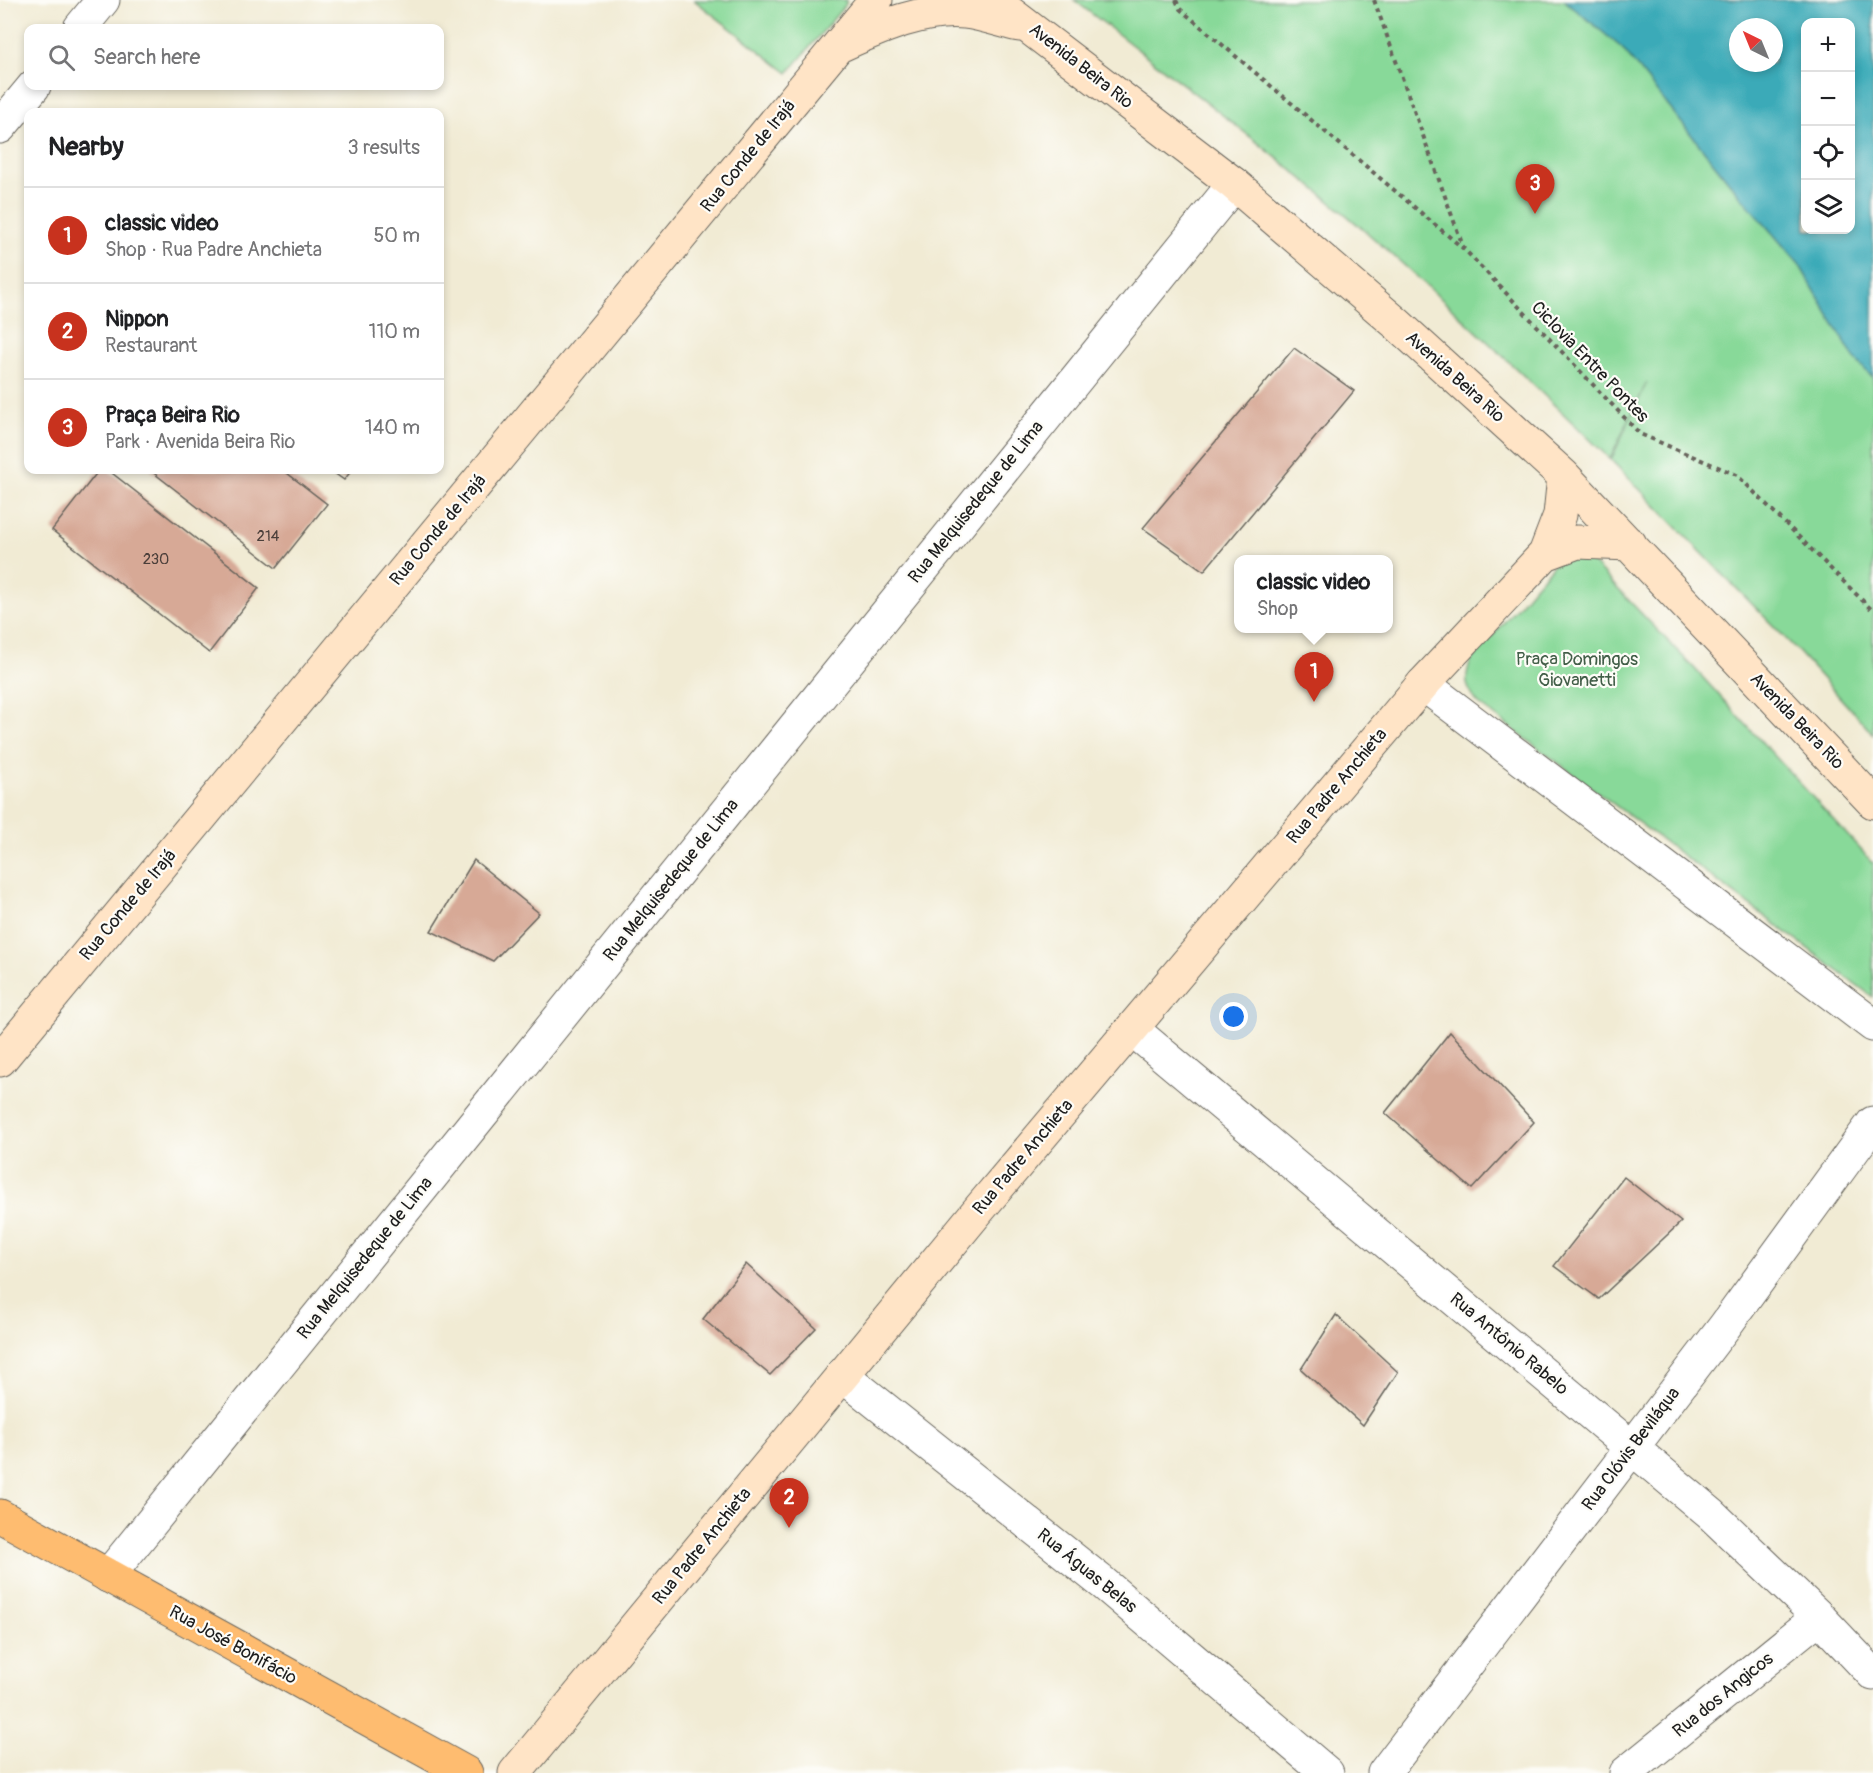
<!DOCTYPE html>
<meta charset="utf-8">
<style>
body{margin:0;font-family:Pangolin,sans-serif;background:#f2f2f2;color:#202124}
.controls{position:absolute;right:18px;top:18px;display:grid;overflow:hidden;border-radius:12px;box-shadow:0 3px 9px #0003}
.controls button{width:54px;height:54px;display:grid;place-items:center;padding:0;border:0;border-bottom:2px solid #e0e0e0;background:#fff;color:#202124;font:30px sans-serif}
.compass{position:absolute;left:1729px;top:18px;width:54px;height:54px;border-radius:50%;background:#fff;box-shadow:0 3px 9px #0003;rotate:317deg}
.you{position:absolute;left:1234px;top:1017px;width:21px;height:21px;margin:-15px;border:4px solid #fff;border-radius:50%;background:#1a73e8;box-shadow:0 0 0 9px #1a73e833}
.badge{display:grid;place-items:center;width:39px;height:39px;border-radius:50%;background:#c8321e;color:#fff;font-size:20px;font-weight:700}
.pin{position:absolute;translate:-50% -50px;filter:drop-shadow(0 2px 3px #0008)}
.pin::after{content:'';position:absolute;top:32px;width:21px;height:18px;background:inherit;clip-path:polygon(0 0,100% 0,50% 100%)}
.popup{position:absolute;left:1234px;top:555px;width:159px;height:78px;box-sizing:border-box;display:grid;place-content:center;border-radius:12px;background:#fff;filter:drop-shadow(0 2px 4px #0005);font-size:20px;white-space:nowrap;color:#757577}
.popup b{font-size:22px;color:#202124}
.popup::after{content:'';position:absolute;left:50%;top:100%;margin-left:-12px;border:12px solid transparent;border-top-color:#fff}
.list{margin:0;padding:0;list-style:none}
h2{display:flex;justify-content:space-between;align-items:center;height:78px;margin:0;padding:0 24px;font-size:26px}
h2 small{font-size:20px;font-weight:400;color:#757577}
.list li{display:grid;grid-template-columns:39px 1fr auto;gap:18px;align-items:center;box-sizing:border-box;height:96px;padding:0 24px;border-top:2px solid #e0e0e0}
.list b{display:block;font-size:22px;white-space:nowrap}
.list p{margin:0;font-size:20px;white-space:nowrap;color:#757577}
.list em{font-size:20px;font-style:normal;color:#757577}
.icon{flex:none;width:33px;height:33px;fill:none;stroke:currentColor;stroke-width:2;stroke-linecap:round;stroke-linejoin:round}
.map{position:relative;flex:none;width:1873px;height:1773px;overflow:hidden}
.search{position:absolute;background:#fff;box-shadow:0 3px 9px #0003;left:24px;top:24px;width:420px;height:66px;display:flex;align-items:center;gap:15px;box-sizing:border-box;padding:0 21px;border-radius:12px;color:#757577;font-size:22px}
.panel{position:absolute;background:#fff;box-shadow:0 3px 9px #0003;left:24px;top:108px;width:420px;height:366px;border-radius:12px}
.map>svg:first-child{display:block}
.green{fill:#88d999;stroke:#527a5a;stroke-width:1.5}
.water{fill:#3aaab8;stroke:#2b636a;stroke-width:1.5;fill-rule:evenodd}
.building{fill:#d7a996}
.lines{fill:none;stroke-linecap:round;stroke-linejoin:round}
.minor-casing{stroke:#67645c;stroke-width:35}
.secondary-casing{stroke:#67645c;stroke-width:35}
.primary-casing{stroke:#67645c;stroke-width:35}
.path{stroke:#67645c;stroke-width:4;stroke-dasharray:4.5 4.5;stroke-linecap:butt}
.minor{stroke:#fff;stroke-width:33}
.secondary{stroke:#ffe4c6;stroke-width:33}
.primary{stroke:#febc70;stroke-width:33}
.labels{text-anchor:middle;dominant-baseline:central;stroke-width:4.5;stroke-linejoin:round;paint-order:stroke}
.number-label{font-size:15px;fill:#4b3f3a}
.street-label{font-size:18px;fill:#1c1c1c;stroke:#fdfcf7}
.park-label{font-size:18px;fill:#425e48;stroke:#fdfcf7}
</style>
<div class="map">
<svg width="1873" height="1773" viewBox="0 0 1873 1773">
<rect width="100%" height="100%" fill="#fdfcf7"/>
<filter id="ink" filterUnits="userSpaceOnUse"><feTurbulence type="fractalNoise" baseFrequency=".0167" numOctaves="2"/><feDisplacementMap in="SourceGraphic" scale="12" xChannelSelector="R" yChannelSelector="G"/><feConvolveMatrix kernelMatrix="1 2 1 2 8 2 1 2 1" color-interpolation-filters="sRGB"/></filter>
<filter id="wash" filterUnits="userSpaceOnUse"><feTurbulence type="fractalNoise" baseFrequency=".008" numOctaves="4" result="noise"/><feDisplacementMap in="SourceGraphic" scale="24" xChannelSelector="R" yChannelSelector="G"/><feGaussianBlur stdDeviation="1.35" result="paint"/><feColorMatrix in="noise" values="0 0 0 0 0 0 0 0 0 0 0 0 0 0 0 0 0 1.4 0 .05"/><feComposite in="paint" operator="in"/></filter>
<g filter="url(#wash)">
<rect width="100%" height="100%" fill="#f1ebd4"/>
<!-- green -->
<path class="green" d="M694 0H846V4L788 73Z
M1074 0H1564L1622 48 1737 192 1799 264 1854 357 1873 378V734L1794 647 1611 460 1647 382 1610 459C1532 383 1454 308 1372 237 1276 154 1174 78 1074 0Z
M1559 558H1588L1695 669 1873 863V997L1479 704C1466 690 1463 679 1471 661Z"/>
<!-- water -->
<path class="water" d="M1564 0H1873V378L1854 358 1799 264 1737 192 1622 48ZM1806 22H1850V230H1806ZM1738 27H1774V63H1738Z"/>
<g id="blocks">
<!-- building -->
<path class="building" d="M1294 348 1354 391 1204 571 1143 528Z
M99 470H108L259 588 209 653 52 530Z
M150 470H283L327 504 276 568Z
M330 470H352L344 480Z
M474 860 539 913 493 961 431 931Z
M1450 1032 1534 1122 1472 1189 1385 1113Z
M1624 1177 1681 1222 1599 1299 1554 1266Z
M746 1264 816 1328 770 1375 703 1319Z
M1336 1315 1398 1372 1363 1425 1301 1369Z"/>
</g>
</g>
<g filter="url(#ink)">
<use href="#blocks" fill-opacity="0" stroke="#67645c" stroke-width="1.5"/>
<g class="lines">
<!-- minor casing -->
<g class="minor-casing">
<path id="minor" d="M80 28 103 0
M0 127 34 86
M1423 684 1873 1025
M1132 1029 1712 1515 1819 1617 1873 1674
M842 1375 1103 1583 1327 1773
M108 1576 1234 184
M1384 1773 1725 1326 1873 1123
M1626 1773 1819 1617"/>
</g>
<!-- secondary casing -->
<g class="secondary-casing">
<path id="secondary" d="M993 0 1234 184 1396 323 1564 476 1873 802
M841 45C879 28 922 8 965 12 983 14 1001 21 1019 25
M1545 554 1577 542 1630 544
M0 1060 876 0
M515 1773 981 1207 1423 684 1545 554 1560 515 1564 476"/>
</g>
<!-- primary casing -->
<g class="primary-casing">
<path id="primary" d="M0 1516 466 1773"/>
</g>
<!-- path -->
<path class="path" d="M1176 0 1180 9 1465 250 1640 434 1737 475 1873 611
M1374 0 1464 249"/>
<!-- minor -->
<use href="#minor" class="minor"/>
<!-- secondary -->
<use href="#secondary" class="secondary"/>
<!-- primary -->
<use href="#primary" class="primary"/>
</g>
</g>
<g class="labels">
<!-- number labels -->
<g class="number-label">
<text x="268" y="536">214</text>
<text x="156" y="559">230</text>
</g>
<!-- street labels -->
<g class="street-label">
<text transform="translate(1081 66) rotate(38)">Avenida Beira Rio</text>
<text transform="translate(748 156) rotate(-51)">Rua Conde de Irajá</text>
<text transform="translate(1590 362) rotate(46)">Ciclovia Entre Pontes</text>
<text transform="translate(1455 377) rotate(42)">Avenida Beira Rio</text>
<text transform="translate(976 502) rotate(-51)">Rua Melquisedeque de Lima</text>
<text transform="translate(438 530) rotate(-50)">Rua Conde de Irajá</text>
<text transform="translate(1797 721) rotate(46)">Avenida Beira Rio</text>
<text transform="translate(1337 786) rotate(-50)">Rua Padre Anchieta</text>
<text transform="translate(671 880) rotate(-51)">Rua Melquisedeque de Lima</text>
<text transform="translate(128 905) rotate(-50)">Rua Conde de Irajá</text>
<text transform="translate(1023 1157) rotate(-50)">Rua Padre Anchieta</text>
<text transform="translate(365 1258) rotate(-51)">Rua Melquisedeque de Lima</text>
<text transform="translate(1509 1344) rotate(40)">Rua Antônio Rabelo</text>
<text transform="translate(1631 1449) rotate(-53)">Rua Clóvis Beviláqua</text>
<text transform="translate(702 1546) rotate(-51)">Rua Padre Anchieta</text>
<text transform="translate(1087 1571) rotate(39)">Rua Águas Belas</text>
<text transform="translate(233 1645) rotate(29)">Rua José Bonifácio</text>
<text transform="translate(1723 1695) rotate(-39)">Rua dos Angicos</text>
</g>
<!-- park labels -->
<g class="park-label">
<text x="1577" y="659">Praça Domingos<tspan x="1577" dy="21">Giovanetti</tspan></text>
</g>
</g>
</svg>
<div class="controls">
<button>+</button>
<button>−</button>
<button><svg class="icon" aria-label="locate" viewBox="0 0 24 24"><circle cx="12" cy="12" r="6"/><path d="M12 2v4M12 18v4M2 12h4M18 12h4"/></svg></button>
<button><svg class="icon" aria-label="layers" viewBox="0 0 24 24"><path d="M12 4l9 5-9 5-9-5zM3 14l9 5 9-5"/></svg></button>
</div>
<svg class="compass" viewBox="-18 -18 36 36"><path d="M0-13l5 13h-10z" fill="#e53935"/><path d="M0 13l5-13h-10z" fill="#757577"/></svg>
<div class="you"></div>
<div class="pin badge" style="left:1314px;top:702px">1</div>
<div class="popup"><b>classic video</b>Shop</div>
<div class="pin badge" style="left:789px;top:1528px">2</div>
<div class="pin badge" style="left:1535px;top:214px">3</div>
<div class="search"><svg class="icon" aria-label="search" viewBox="0 0 24 24"><circle cx="10" cy="10" r="6"/><path d="M15 15l6 6"/></svg>Search here</div>
<section class="panel">
<h2>Nearby<small>3 results</small></h2>
<ul class="list">
<li><span class="badge">1</span><div><b>classic video</b><p>Shop · Rua Padre Anchieta</p></div><em>50 m</em></li>
<li><span class="badge">2</span><div><b>Nippon</b><p>Restaurant</p></div><em>110 m</em></li>
<li><span class="badge">3</span><div><b>Praça Beira Rio</b><p>Park · Avenida Beira Rio</p></div><em>140 m</em></li>
</ul>
</section>
</div>
